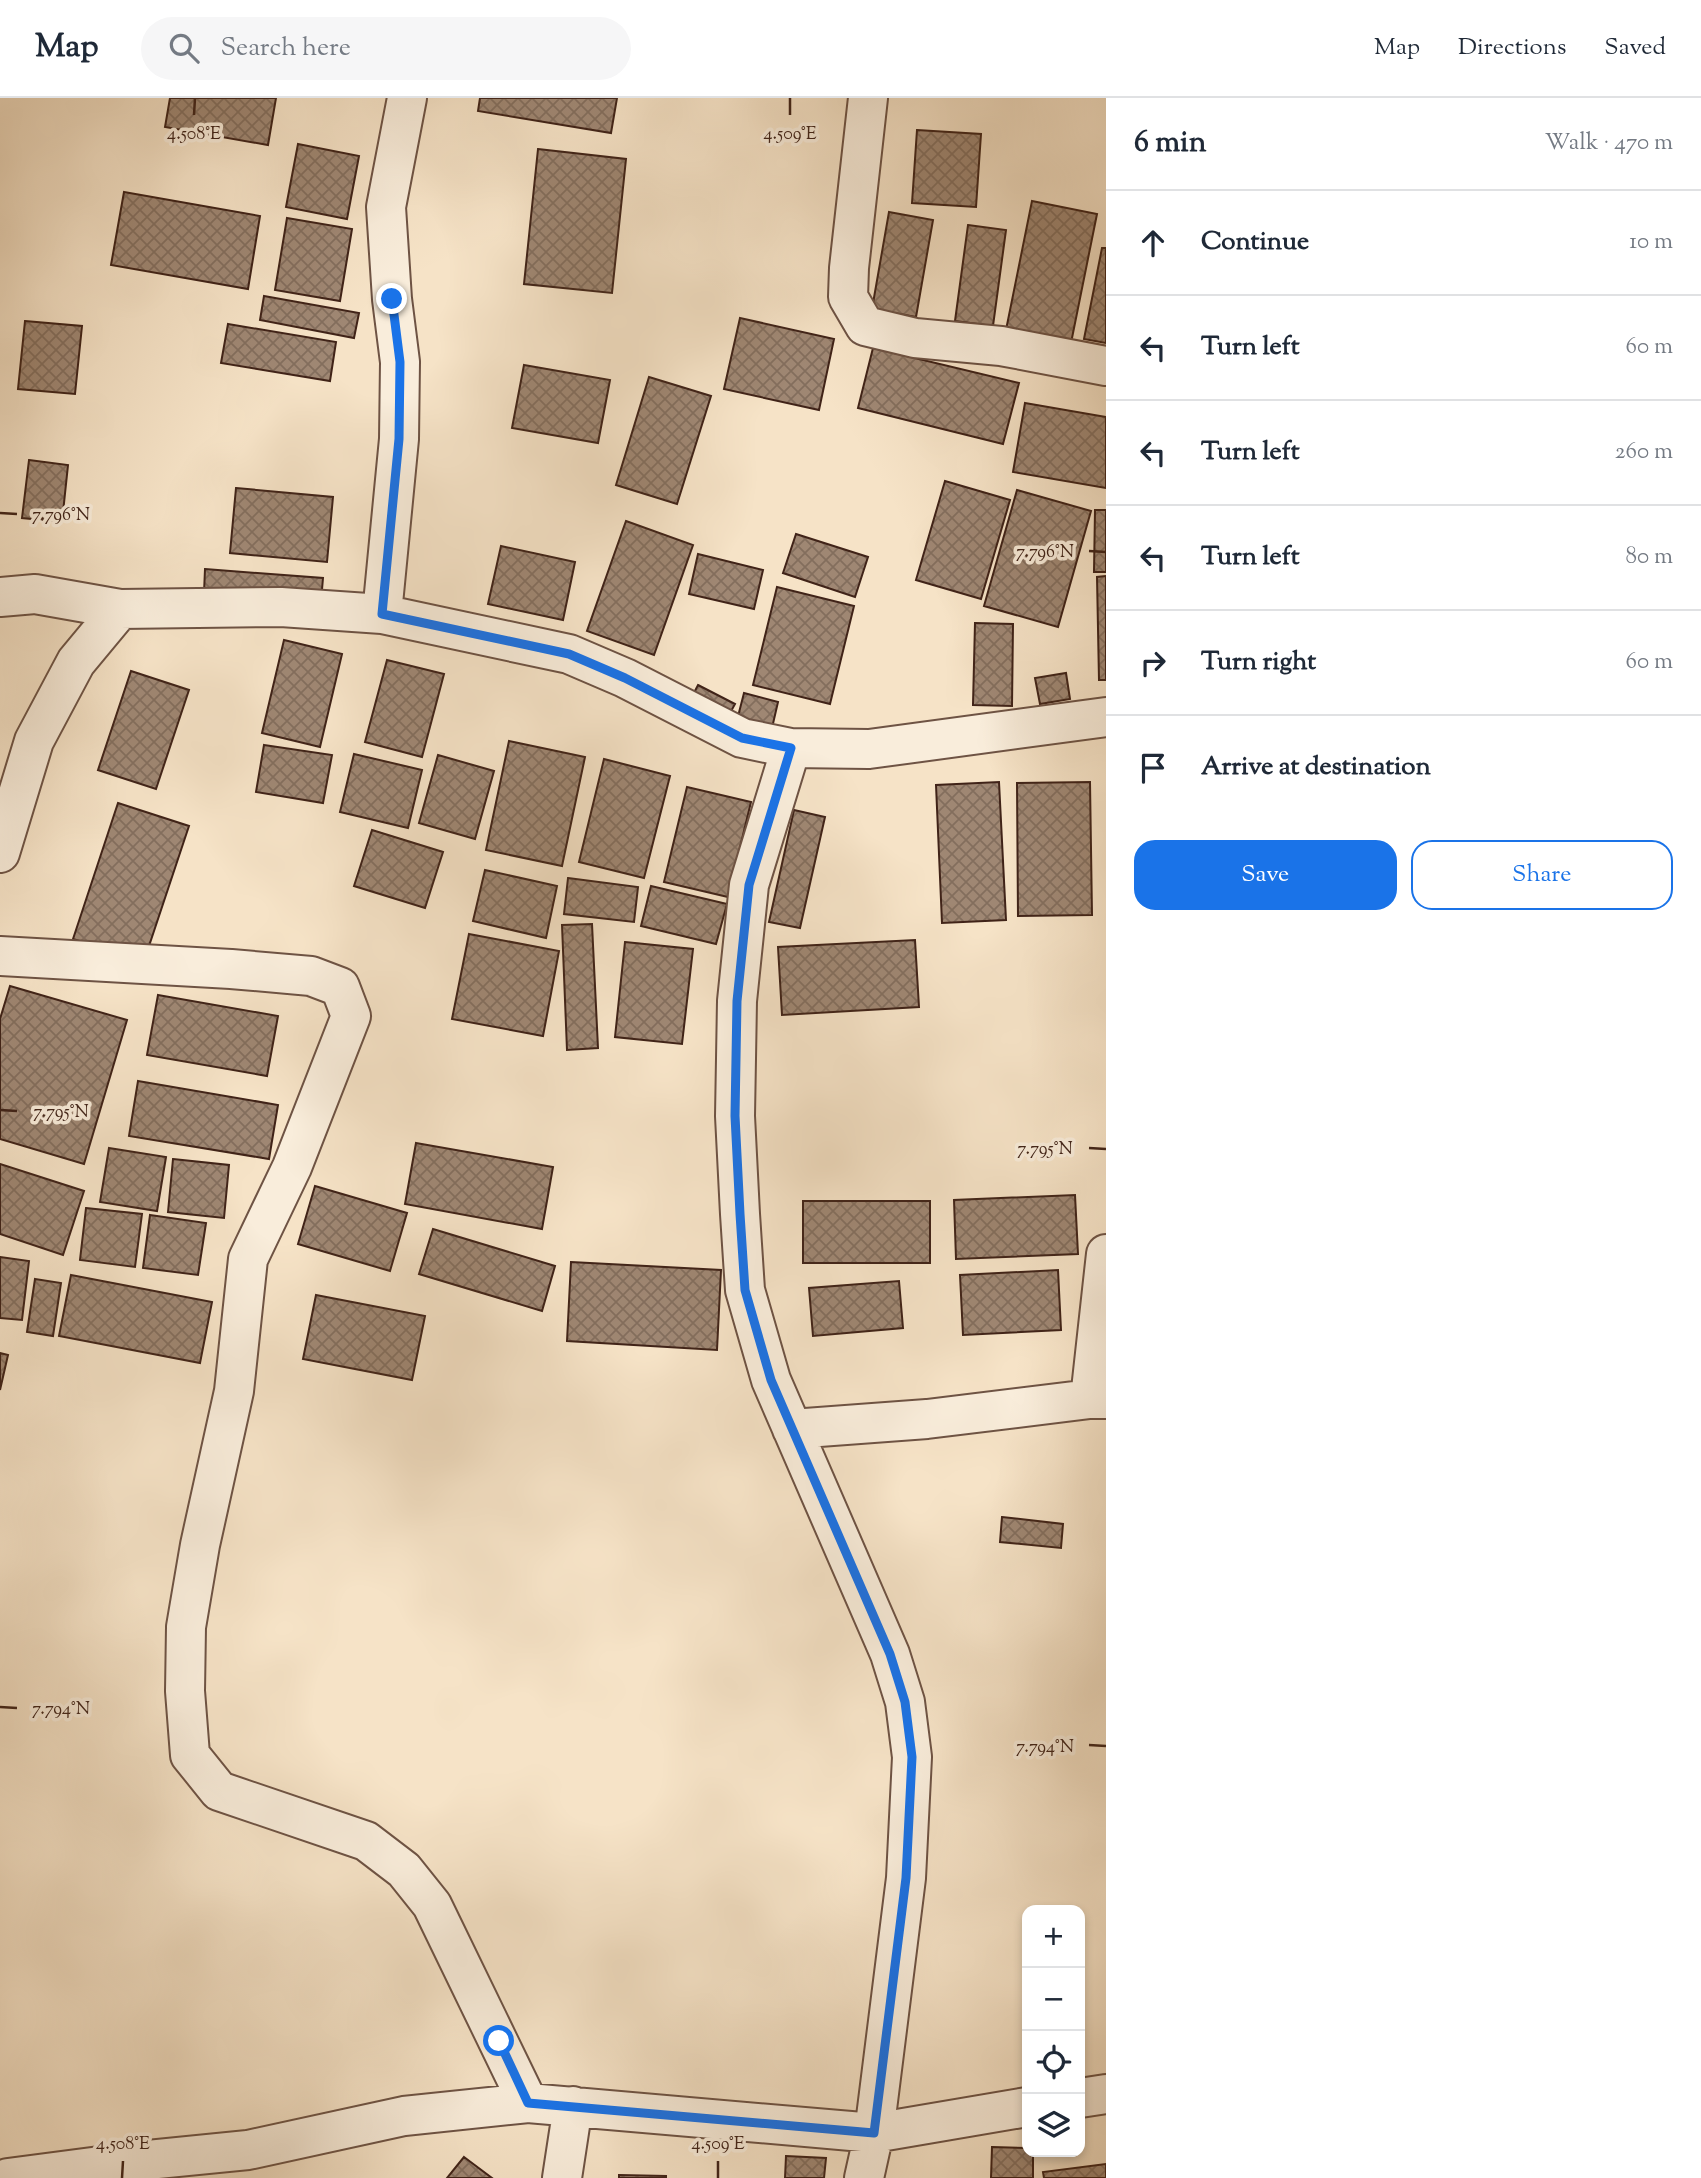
<!DOCTYPE html>
<meta charset="utf-8">
<style>
body{margin:0;font-family:"Sorts Mill Goudy",serif;background:#f6f6f7;color:#1f2937}
.controls{position:absolute;right:21px;bottom:21px;display:grid;overflow:hidden;border-radius:14px;box-shadow:0 4px 10px #0003}
.controls button{width:63px;height:63px;display:grid;place-items:center;padding:0;border:0;border-bottom:2px solid #e0e1e3;background:#fff;color:#1f2937;font:35px sans-serif}
.stop{position:absolute;width:21px;height:21px;margin:-16px;border:5px solid #1a73e8;border-radius:50%;background:#fff}
.stop.end{background:#1a73e8;border-color:#fff;box-shadow:0 2px 7px #0008}
.list{margin:0;padding:0;list-style:none}
h2{display:flex;justify-content:space-between;align-items:center;height:91px;margin:0;padding:0 28px;font-size:30px}
h2 small{font-size:23px;font-weight:400;color:#747a83}
.list li{display:grid;grid-template-columns:46px 1fr auto;gap:21px;align-items:center;box-sizing:border-box;height:105px;padding:0 28px;border-top:2px solid #e0e1e3}
.list b{display:block;font-size:26px;white-space:nowrap}
.list em{font-size:23px;font-style:normal;color:#747a83}
.actions{display:flex;gap:14px;padding:21px 28px}
.actions a{flex:1;padding:16px 0;border:2px solid #1a73e8;border-radius:21px;text-align:center;font-size:24px;color:#1a73e8}
.actions .main{background:#1a73e8;color:#fff}
.icon{flex:none;width:38px;height:38px;fill:none;stroke:currentColor;stroke-width:2;stroke-linecap:round;stroke-linejoin:round}
.map{position:relative;flex:none;width:1106px;height:2080px;overflow:hidden}
header{display:flex;align-items:center;gap:42px;box-sizing:border-box;height:98px;padding:0 35px;background:#fff;border-bottom:2px solid #e0e1e3}
header strong{font-size:33px}
nav{display:flex;gap:38px;margin-inline-start:auto;font-size:24px}
.search{width:490px;height:63px;background:#f6f6f7;display:flex;align-items:center;gap:18px;box-sizing:border-box;padding:0 24px;border-radius:38px;color:#747a83;font-size:26px}
main{display:flex}
aside{flex:1;background:#fff}
.map>svg:first-child{display:block}
.building{fill:url(#building-cross-hatch);stroke:#402318;stroke-width:2}
.lines{fill:none;stroke-linecap:round;stroke-linejoin:round}
.street-casing{stroke:#6e5344;stroke-width:42}
.street{stroke:#f9eddb;stroke-width:38}
.route{stroke:#1a73e8;stroke-width:9}
.ticks{fill:none;stroke:#402318;stroke-width:2.5}
.ticks-label{font-size:18px;text-anchor:middle;fill:#402318;stroke:#f9eddb;stroke-width:7;stroke-linejoin:round;paint-order:stroke}
</style>
<header>
<strong>Map</strong>
<div class="search"><svg class="icon" aria-label="search" viewBox="0 0 24 24"><circle cx="10" cy="10" r="6"/><path d="M15 15l6 6"/></svg>Search here</div>
<nav><a>Map</a><a>Directions</a><a>Saved</a></nav>
</header>
<main>
<div class="map">
<svg width="1106" height="2080" viewBox="0 0 1106 2080">
<defs>
<pattern id="building-cross-hatch" width="8" height="8" patternUnits="userSpaceOnUse" patternTransform="scale(1.75)"><rect width="8" height="8" fill="#9f8773"/><path d="M0 0l8 8M0 8l8-8" fill="none" stroke="#836e5d"/></pattern>
</defs>
<rect width="100%" height="100%" fill="#f6e3c7"/>
<filter id="stains"><feTurbulence type="fractalNoise" baseFrequency=".00286" numOctaves="4"/><feColorMatrix values="0 0 0 0 .2 0 0 0 0 .09 0 0 0 0 .02 0 0 0 .5 -.17"/></filter>
<radialGradient id="worn" r=".72"><stop offset=".6" stop-color="#630" stop-opacity="0"/><stop offset="1" stop-color="#630" stop-opacity=".3"/></radialGradient>
<!-- building -->
<path class="building" d="M170 0H276L268 47 165 29Z
M480 0H617L611 35 478 13Z
M917 32 981 36 976 109 912 105Z
M298 46 359 58 347 121 286 109Z
M538 51 626 61 612 195 524 186Z
M124 94 260 118 248 191 111 167Z
M1032 103 1097 116 1071 245 1006 232Z
M889 114 933 122 916 219 872 211Z
M287 120 352 131 340 203 275 192Z
M968 127 1006 132 993 228 955 223Z
M1102 150H1106V245L1084 241Z
M264 198 359 215 354 240 260 222Z
M740 220 834 241 819 312 724 291Z
M25 223 82 228 75 296 18 291Z
M228 226 336 244 330 283 221 265Z
M873 250 1019 285 1003 346 858 310Z
M524 267 610 282 598 345 512 330Z
M649 279 711 298 677 406 616 387Z
M1025 305 1106 319V390L1013 374Z
M29 362 68 367 62 424 22 420Z
M945 383 1010 402 981 501 916 482Z
M236 390 333 399 327 464 230 455Z
M1017 392 1091 413 1058 529 984 508Z
M1095 412H1106V474H1094Z
M626 423 693 447 654 557 587 533Z
M796 436 868 459 855 499 783 475Z
M501 448 575 464 563 522 488 506Z
M698 456 763 472 754 511 689 496Z
M205 471 323 480 321 503 204 495Z
M1106 478V582H1099L1097 479Z
M777 489 854 508 830 606 753 587Z
M975 525 1013 526 1012 608 973 607Z
M284 542 342 556 320 649 262 635Z
M387 562 444 576 422 659 365 644Z
M131 573 189 592 156 691 98 672Z
M1066 575 1070 601 1040 606 1035 580Z
M698 587 735 606 723 628 687 608Z
M744 595 778 604 769 643 734 634Z
M509 643 585 659 562 768 486 752Z
M264 647 332 657 323 705 256 694Z
M354 656 422 672 408 730 340 714Z
M438 657 494 673 475 741 419 725Z
M604 661 670 678 644 780 579 764Z
M999 684 1006 822 942 825 936 687Z
M1090 684 1092 817 1018 818 1017 685Z
M687 689 751 704 728 799 664 784Z
M118 705 189 728 144 863 73 841Z
M794 712 825 719 800 830 769 824Z
M372 732 443 754 425 810 354 788Z
M485 772 557 788 546 840 473 823Z
M568 780 638 789 634 824 564 816Z
M651 788 727 806 716 846 641 828Z
M592 826 598 950 567 952 562 827Z
M469 836 559 853 543 938 452 921Z
M915 842 919 909 782 917 778 849Z
M625 844 693 851 682 946 615 939Z
M10 888 127 922 84 1066 0 1041V921Z
M158 897 278 918 267 978 147 957Z
M138 983 278 1007 269 1061 129 1038Z
M416 1045 553 1069 542 1131 405 1106Z
M109 1050 166 1059 157 1113 100 1104Z
M173 1061 229 1067 224 1120 168 1114Z
M0 1066 84 1093 63 1157 0 1136Z
M315 1088 407 1115 390 1173 298 1146Z
M1075 1097 1078 1156 956 1161 954 1102Z
M803 1103H930V1165H803Z
M86 1110 142 1116 135 1169 80 1162Z
M150 1117 206 1125 198 1177 143 1170Z
M433 1131 555 1168 542 1213 419 1176Z
M0 1159 29 1163 22 1222 0 1220Z
M571 1164 721 1172 717 1252 567 1243Z
M1058 1172 1061 1232 963 1237 960 1177Z
M71 1177 212 1204 200 1265 59 1238Z
M35 1181 61 1185 53 1238 27 1234Z
M899 1183 903 1230 813 1238 809 1190Z
M316 1197 425 1218 412 1282 303 1261Z
M0 1255 8 1257 0 1292Z
M1002 1419 1063 1426 1061 1450 1000 1444Z
M992 2049 1027 2050V2054H1033V2080H991Z
M786 2058 826 2060 824 2080H785Z
M464 2059 492 2080H447Z
M1106 2066V2080H1044L1043 2074Z
M619 2077 666 2078V2080H619Z"/>
<g class="lines">
<!-- street casing -->
<g class="street-casing">
<path id="street" d="M868 0 849 170 848 199 865 228 915 240 1001 248 1106 268
M0 499 35 496 120 511 281 509 382 516 569 556 625 580 742 640 791 650 869 651 1106 619
M382 516 399 341 400 264 392 201 386 109 407 0
M791 650 749 787 737 903 735 1018 740 1116 745 1192 771 1282 890 1556 905 1604 912 1659 906 1780 874 2035 864 2080
M0 755 34 643 76 564 120 511
M0 858 231 871 311 878 340 889 351 918 292 1069 248 1161 234 1293 200 1447 186 1529 185 1593 190 1657 219 1693 366 1743 404 1772 432 1807 528 2005
M1090 1301 1106 1156
M792 1331 927 1321 1090 1301H1106
M1080 2000 1106 1996
M8 2080 138 2063 248 2052 404 2018 528 2005 874 2035 1027 2009
M562 2080 573 2008"/>
</g>
<!-- street -->
<use href="#street" class="street"/>
</g>
<g class="lines">
<!-- route -->
<path class="route" d="M392 201 400 264 399 341 382 516 569 556 625 580 742 640 791 650 749 787 737 903 735 1018 740 1116 745 1192 771 1282 890 1556 905 1604 912 1659 906 1780 874 2035 528 2005 499 1943"/>
</g>
<!-- ticks -->
<path class="ticks" d="M194 17 195 0M790 17V0M0 415 17 416M1089 453 1106 454M0 1012 17 1013M1089 1050 1106 1051M0 1609 17 1610M1089 1647 1106 1648M122 2080 123 2063M718 2080V2063"/>
<g class="ticks-label">
<text x="194" y="41">4.508°E</text>
<text x="790" y="41">4.509°E</text>
<text x="61" y="422">7.796°N</text>
<text x="1045" y="459">7.796°N</text>
<text x="61" y="1019">7.795°N</text>
<text x="1045" y="1056">7.795°N</text>
<text x="61" y="1616">7.794°N</text>
<text x="1045" y="1654">7.794°N</text>
<text x="123" y="2051">4.508°E</text>
<text x="718" y="2051">4.509°E</text>
</g>
<rect width="100%" height="100%" filter="url(#stains)"/>
<rect width="100%" height="100%" fill="url(#worn)"/>
</svg>
<div class="controls">
<button>+</button>
<button>−</button>
<button><svg class="icon" aria-label="locate" viewBox="0 0 24 24"><circle cx="12" cy="12" r="6"/><path d="M12 2v4M12 18v4M2 12h4M18 12h4"/></svg></button>
<button><svg class="icon" aria-label="layers" viewBox="0 0 24 24"><path d="M12 4l9 5-9 5-9-5zM3 14l9 5 9-5"/></svg></button>
</div>
<div class="stop" style="left:499px;top:1943px"></div>
<div class="stop end" style="left:392px;top:201px"></div>
</div>
<aside>
<h2>6 min<small>Walk · 470 m</small></h2>
<ul class="list">
<li><svg class="icon" aria-label="ahead" viewBox="0 0 24 24"><path d="M12 20V5M6 11l6-6 6 6"/></svg><div><b>Continue</b></div><em>10 m</em></li>
<li><svg class="icon" aria-label="left" viewBox="0 0 24 24"><path d="M17 20v-9H6M10 6l-5 5 5 5"/></svg><div><b>Turn left</b></div><em>60 m</em></li>
<li><svg class="icon" aria-label="left" viewBox="0 0 24 24"><path d="M17 20v-9H6M10 6l-5 5 5 5"/></svg><div><b>Turn left</b></div><em>260 m</em></li>
<li><svg class="icon" aria-label="left" viewBox="0 0 24 24"><path d="M17 20v-9H6M10 6l-5 5 5 5"/></svg><div><b>Turn left</b></div><em>80 m</em></li>
<li><svg class="icon" aria-label="right" viewBox="0 0 24 24"><path d="M7 20v-9h11M14 6l5 5-5 5"/></svg><div><b>Turn right</b></div><em>60 m</em></li>
<li><svg class="icon" aria-label="arrive" viewBox="0 0 24 24"><path d="M6 21V4h12l-3 4 3 4H6"/></svg><div><b>Arrive at destination</b></div></li>
</ul>
<div class="actions"><a class="main">Save</a><a>Share</a></div>
</aside>
</main>
